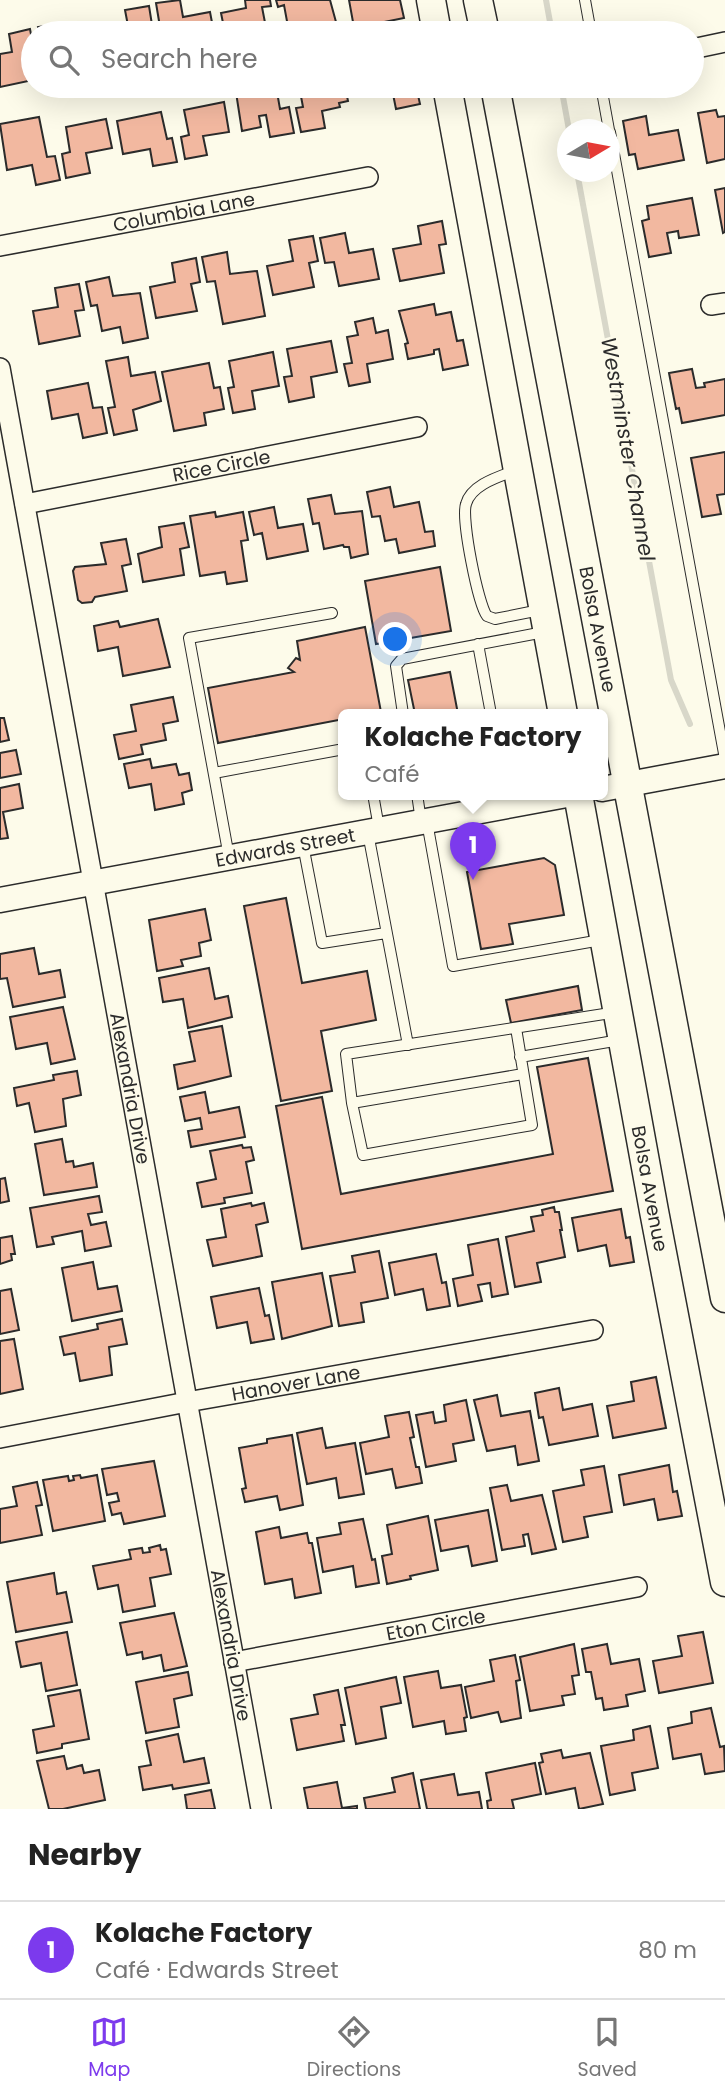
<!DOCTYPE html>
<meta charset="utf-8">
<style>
body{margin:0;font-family:Poppins,sans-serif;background:#f6f6f6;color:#222}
.compass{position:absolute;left:557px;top:119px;width:63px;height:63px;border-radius:50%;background:#fff;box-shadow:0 7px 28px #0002;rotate:80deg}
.you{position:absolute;left:396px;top:640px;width:24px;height:24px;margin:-18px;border:5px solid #fff;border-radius:50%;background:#1a73e8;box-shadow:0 0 0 10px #1a73e833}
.badge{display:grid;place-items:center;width:46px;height:46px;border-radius:50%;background:#7c3aed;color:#fff;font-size:23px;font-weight:700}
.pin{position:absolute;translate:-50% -58px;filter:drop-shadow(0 2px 4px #0008)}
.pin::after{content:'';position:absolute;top:37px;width:24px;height:21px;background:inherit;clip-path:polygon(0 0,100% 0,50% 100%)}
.popup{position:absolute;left:338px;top:709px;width:270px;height:91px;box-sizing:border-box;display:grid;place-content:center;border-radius:10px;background:#fff;filter:drop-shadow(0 2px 5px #0005);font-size:23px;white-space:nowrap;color:#767676}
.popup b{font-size:26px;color:#222}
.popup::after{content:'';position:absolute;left:50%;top:100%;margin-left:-14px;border:14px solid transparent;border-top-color:#fff}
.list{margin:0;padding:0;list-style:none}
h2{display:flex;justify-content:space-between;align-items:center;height:91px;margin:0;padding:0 28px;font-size:30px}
h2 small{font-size:23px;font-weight:400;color:#767676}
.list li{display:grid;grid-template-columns:46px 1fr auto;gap:21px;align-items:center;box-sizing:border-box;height:98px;padding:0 28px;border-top:2px solid #e0e0e0}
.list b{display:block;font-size:26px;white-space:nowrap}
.list p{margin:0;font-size:23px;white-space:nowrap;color:#767676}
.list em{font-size:23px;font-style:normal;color:#767676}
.icon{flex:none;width:38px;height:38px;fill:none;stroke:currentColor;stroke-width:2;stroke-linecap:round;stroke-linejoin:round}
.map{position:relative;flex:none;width:725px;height:1809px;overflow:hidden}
.search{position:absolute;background:#fff;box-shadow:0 7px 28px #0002;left:21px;right:21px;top:21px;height:77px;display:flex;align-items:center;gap:18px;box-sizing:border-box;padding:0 24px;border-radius:38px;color:#767676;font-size:26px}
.sheet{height:189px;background:#fff}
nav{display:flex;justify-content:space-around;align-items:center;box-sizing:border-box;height:98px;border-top:2px solid #e0e0e0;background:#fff;font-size:19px;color:#767676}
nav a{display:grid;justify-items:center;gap:4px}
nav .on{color:#7c3aed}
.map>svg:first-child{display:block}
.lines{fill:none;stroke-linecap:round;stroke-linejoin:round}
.stream{stroke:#d8d7c9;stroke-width:6}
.building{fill:#f2b8a0;stroke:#2b2b2b;stroke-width:2}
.service-casing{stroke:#2b2b2b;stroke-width:12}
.minor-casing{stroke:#2b2b2b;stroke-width:22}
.tertiary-casing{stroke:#2b2b2b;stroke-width:27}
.secondary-casing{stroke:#2b2b2b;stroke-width:31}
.service{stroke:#fdfbea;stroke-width:10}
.minor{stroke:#fdfbea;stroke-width:19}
.tertiary{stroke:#fdfbea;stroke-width:24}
.secondary{stroke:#fdfbea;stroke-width:28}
.labels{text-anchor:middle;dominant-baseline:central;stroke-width:5;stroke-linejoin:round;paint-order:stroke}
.street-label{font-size:19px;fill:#2b2b2b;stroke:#fdfbea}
.water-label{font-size:21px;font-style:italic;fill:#2b2b2b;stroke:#fdfbea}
</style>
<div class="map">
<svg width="725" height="1809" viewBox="0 0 725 1809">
<rect width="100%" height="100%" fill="#fdfbea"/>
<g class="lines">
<!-- stream -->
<path class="stream" d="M546 0 552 33
M561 86 569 130
M577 172 671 680 690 724"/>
</g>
<!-- building -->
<path class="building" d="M180 0 183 17 210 12 214 33H168L167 26 160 27 156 3Z
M245 0H270L271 6 262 7 267 33H225L221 13 246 8Z
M276 0H330L339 33H307L306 28 289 32 284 5 278 7Z
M349 0H400L404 18 384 22 385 27 377 28 378 33H355Z
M149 6 153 31 145 33H117L129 31 125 10Z
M63 23 65 33H39L38 27Z
M30 29 33 45V80L0 87V54L12 52 9 34Z
M235 86H250V88L276 86 280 109 289 107 294 133 270 137 266 115 259 116 261 127 242 131Z
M299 86H345L348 101 339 103 340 107 322 111 325 128 301 132 296 108 303 107Z
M365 86H416L420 104 396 109 392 89 367 94Z
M224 102 229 132 203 136 207 155 185 159 181 137 189 135 184 110Z
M716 110 718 117 725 116V159L707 163 698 113Z
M161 112 167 139 172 138 177 162 153 166 150 149 123 154 117 121Z
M646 116 649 135 678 130 684 160 638 169 635 154 629 155 623 121Z
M39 117 47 157 55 156 60 180 36 185 32 165 7 170 0 124Z
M106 119 112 148 86 153 90 173 66 178 62 154 70 152 66 127Z
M725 188V232L723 233 715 190Z
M692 198 699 235 679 238 678 231 667 233 671 253 649 257 642 221 649 219 647 206Z
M442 221 446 244 439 245 444 273 400 281 393 249 421 244 418 226Z
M345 233 349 253 373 249 379 279 339 286 334 262 325 263 320 238Z
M313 236 318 261 309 263 314 287 273 295 267 266 293 261 289 240Z
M227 252 230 274 257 271 265 316 223 324 215 281 207 282 202 257Z
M196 258 200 282 191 284 197 311 156 318 150 287 175 282 172 263Z
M109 277 113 296 140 293 148 338 123 343 120 327 102 331 97 305 91 306 86 282Z
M79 284 84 310 75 311 80 336 39 344 33 311 58 307 55 288Z
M434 304 436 315 451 312 457 341 463 340 468 365 443 370 439 349 434 350V354L408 359 405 344 408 343 399 311Z
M373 318 376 333 388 330 393 359 367 364 370 382 349 386 344 364 352 363 347 337 358 335 355 322Z
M331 341 337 372 311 377 314 397 289 402 284 377 292 376 287 349Z
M273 352 279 386 252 391 255 409 233 413 228 388 234 387 229 361Z
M128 357 131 376 155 372 161 401 133 410 137 430 114 435 108 408 115 407 106 361Z
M209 363 214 388 220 387 224 409 204 413 206 425 174 431 162 372Z
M692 369 696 388 705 387 704 383 725 379V415L682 423 679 408 676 409 669 373Z
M88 383 93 408 102 407 107 433 83 438 78 414 52 419 47 391Z
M725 452V494L717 495 721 514 702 517 691 458Z
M390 487 394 507 419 502 425 532 433 531 435 546 399 553 396 539 385 541 380 516 372 517 367 492Z
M331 495 335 514 362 511 368 554 351 558 349 547H344L343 545 324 549 319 523 313 524 308 499Z
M274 507 278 528 303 524 308 551 267 559 262 533 254 535 249 512Z
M215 512 216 517 243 512 248 540 241 541 247 581 227 584 225 572 200 576 190 516Z
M184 523 189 547 180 549 184 575 143 582 138 554 162 547 159 527Z
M126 539 131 564 122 566 127 591 95 597 92 602 82 603 78 600 73 571 75 567 106 564 101 543Z
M440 567 451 631 376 644 365 581Z
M158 619 170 667 123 676 118 647 98 651 94 626 118 621 120 627Z
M365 627 381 712 344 714V719L218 743 208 688 294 672 288 668 296 658 300 660 297 641Z
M450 672 458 714H415L408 680Z
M173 697 178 721 163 724 166 740 141 745 143 754 119 759 114 735 136 731 131 705Z
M0 718H4L9 740 0 742Z
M16 750 21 774 0 778V753Z
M150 759 152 768 176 764 179 775 189 773 192 790 182 793 184 804 155 810 151 784 129 788 124 764Z
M19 784 23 808 3 812 8 838 0 839V788Z
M544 858 555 865 564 915 509 924 513 944 481 949 467 872Z
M286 898 302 983 367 971 376 1020 321 1031 332 1091 281 1101 244 906Z
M205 909 211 940 199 943 201 956 181 960 183 966 157 971 149 920Z
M34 948 39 974 60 970 65 997 13 1007 7 978 0 979V954Z
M209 968 215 999 228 996 232 1017 188 1028 183 999 163 1002 159 978Z
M578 986 582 1010 511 1023 506 1000Z
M63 1007 75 1059 51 1064 47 1043 16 1049 10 1017Z
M222 1026 231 1076 178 1089 174 1065 195 1061 189 1032Z
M588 1058 613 1191 302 1249 276 1106 322 1097 341 1194 553 1154 537 1067Z
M77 1071 81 1095 63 1099 66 1126 35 1132 29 1103 17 1106 14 1088 54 1080 53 1075Z
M205 1092 209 1113 239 1107 245 1137 191 1147 188 1131 202 1129 200 1118 185 1121 180 1097Z
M62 1139 66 1162 73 1161 74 1167 93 1163 97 1187 44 1195 35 1144Z
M242 1145 243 1148 251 1147 254 1160 246 1162 252 1193 224 1198 225 1203 202 1207 197 1183 216 1179 210 1151Z
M5 1178 9 1201 0 1203V1179Z
M99 1196 102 1212 88 1214 91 1225 106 1222 111 1246 85 1251 82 1231 52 1237 54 1244 37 1247 30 1208Z
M251 1203 252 1206 264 1203 268 1222 256 1225 262 1256 213 1266 207 1240 226 1237 221 1209Z
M554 1207 555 1212H559L562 1230H560L565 1257 537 1263 541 1282 515 1287 506 1237 534 1231 531 1217 543 1215 542 1210Z
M621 1209 626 1238 630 1237 634 1262 610 1266 606 1245 578 1251 572 1218Z
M12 1236 15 1254H11L12 1260 0 1264V1238Z
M498 1239 508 1294 492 1297 490 1283 478 1285 482 1301 458 1306 453 1279 473 1275 468 1245Z
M379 1251 388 1298 361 1303 364 1322 339 1326 330 1276 355 1272 352 1256Z
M436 1254 442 1283 446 1282 450 1306 427 1310 423 1289 395 1295 389 1263Z
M93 1262 98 1289 117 1286 122 1311 72 1321 62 1268Z
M322 1273 332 1326 282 1339 272 1282Z
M259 1288 265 1316 269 1315 274 1339 251 1343 247 1322 217 1328 211 1297Z
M11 1289 19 1330 0 1334V1291Z
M122 1319 127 1344 109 1347 112 1375 80 1381 75 1353 64 1355 60 1337 98 1329 97 1324Z
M14 1339 23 1389 0 1394V1341Z
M656 1377 666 1428 613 1438 607 1406 634 1401 631 1382Z
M559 1388 563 1410 592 1404 598 1436 549 1445 543 1417 539 1418 535 1393Z
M497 1395 501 1416 530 1411 539 1461 518 1465 515 1446 487 1451 474 1400Z
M466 1400 474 1440 453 1444 456 1461 426 1467 416 1415 433 1412 435 1423 446 1421 444 1405Z
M409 1412 414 1437 410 1438 416 1467H419L422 1483 396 1488 392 1469 366 1474 360 1443 389 1437 385 1416Z
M322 1428 326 1448 355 1443 364 1494 339 1498 336 1478 307 1484 297 1433Z
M292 1435 303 1505 280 1510 277 1496 245 1502 242 1489 246 1488 239 1448 267 1443V1439Z
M154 1461 165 1516 124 1524 121 1513 112 1515 109 1503 119 1501 117 1493 107 1495 102 1469Z
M669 1465 673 1492 677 1491 682 1516 658 1520 654 1499 624 1505 619 1475Z
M604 1466 612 1512 584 1517 588 1537 563 1542 553 1491 584 1485 581 1470Z
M80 1475 81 1478 97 1475 105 1521 53 1531 43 1480 68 1476 69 1481 74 1480 73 1476Z
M37 1482 42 1505 36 1506 42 1535 0 1543V1509L17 1506 13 1487Z
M507 1485 511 1501 542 1495 556 1549 532 1554 528 1534 523 1535 525 1546 502 1550 490 1488Z
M488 1510 497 1561 472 1566 468 1546 441 1551 435 1520Z
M428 1516 438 1570 410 1576 411 1579 387 1584 382 1556 392 1554 387 1525Z
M363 1519 372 1560 375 1559 379 1583 356 1587 353 1566 323 1572 317 1538 341 1534 339 1523Z
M279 1527 281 1538 307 1533 309 1543H312L321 1593 295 1598 292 1579 265 1584 256 1532Z
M160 1545 161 1550 166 1549 171 1574 150 1578 155 1606 123 1612 118 1585 98 1589 93 1566 131 1559 129 1550 142 1548 143 1553 150 1552 149 1548Z
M54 1573 57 1594 66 1592 72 1622 16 1632 7 1582Z
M174 1613 187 1666 164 1671 161 1655 143 1659 142 1652 127 1655 120 1623Z
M67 1632 77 1685 46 1691 41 1663 21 1667 16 1642Z
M703 1632 713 1683 659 1693 653 1661 682 1656 678 1636Z
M574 1644 579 1675 572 1676 575 1694 562 1696 564 1705 530 1711 520 1657Z
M607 1644 611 1664 639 1659 645 1691 626 1695 628 1706 604 1710 602 1698 596 1699 591 1672H586L582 1649Z
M515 1655 520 1680 516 1681 521 1718 501 1722 498 1712 471 1718 465 1687 494 1681 490 1660Z
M438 1671 441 1688 461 1685 467 1717 464 1718 466 1731 446 1734 444 1721 413 1727 404 1677Z
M188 1672 192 1695 174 1699 179 1727 146 1733 136 1682Z
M396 1677 401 1703 381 1707 386 1738 356 1744 345 1688Z
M80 1690 89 1739 62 1744V1748L37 1753 33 1730 54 1726 48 1696Z
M338 1690 345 1725H341L344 1741 297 1750 291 1719 318 1714 314 1695Z
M711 1708 720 1747 724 1746 725 1771 705 1774 701 1754 673 1759 668 1728 692 1723 691 1712Z
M650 1726 658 1768 632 1773 635 1790 610 1795 601 1746 634 1740 633 1730Z
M178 1734 184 1762 204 1758 209 1783 173 1789 172 1785 143 1790 139 1767 151 1765 146 1741Z
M561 1750 563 1758 590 1753 603 1804 579 1809 575 1788 546 1794 539 1763 543 1762 541 1754Z
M64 1756 67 1769 82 1765 84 1773 99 1770 105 1800 63 1809H49L37 1761Z
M535 1763 541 1794 512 1800 514 1809H488L487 1801 491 1800 486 1773Z
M413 1773 420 1809H366L364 1798 395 1792 392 1778Z
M454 1774 458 1795 479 1792 482 1809H427L421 1780Z
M337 1782 342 1808 357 1806V1809H308L304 1788Z
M211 1790 215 1809H187L185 1795Z"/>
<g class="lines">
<!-- service casing -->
<g class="service-casing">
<path id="service" d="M585 0 591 33
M601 86 609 130
M610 132 725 759
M514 471C498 477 471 485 466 504 461 519 478 604 487 616L495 619 540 610
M478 644 491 714
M403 714 396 666 402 659 544 632
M214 773 344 749
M373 794 379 828
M417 794 421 821
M427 822 453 966 601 940
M368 833 408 1045
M303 845 322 943 386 933
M229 857 189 638 332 613
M516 1028 532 1125 363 1155 352 1103 346 1054 617 1012
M520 1057 620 1040
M352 1103 523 1074"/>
</g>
<!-- minor casing -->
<g class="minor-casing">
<g id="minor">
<path d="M692 49 725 42"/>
<path id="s1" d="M0 246 368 177"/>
<path d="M711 305 725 303"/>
<path id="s2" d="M0 368 261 1809"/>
<path id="s3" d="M25 504 417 427"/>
<path id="s4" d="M0 1438 187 1402 593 1330"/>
<path id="s5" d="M234 1662 637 1587"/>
</g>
</g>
<!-- tertiary casing -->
<g class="tertiary-casing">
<g id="tertiary">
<path d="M602 789 725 766"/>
<path id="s6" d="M0 900 572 794"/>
</g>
</g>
<!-- secondary casing -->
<g class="secondary-casing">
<g id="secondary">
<path d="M431 0 437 33"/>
<path d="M478 0 485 33"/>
<path d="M447 86 563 714"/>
<path id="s7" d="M495 86 725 1298"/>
<path id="s8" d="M578 794 654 1211 725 1582"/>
</g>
</g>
<!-- service -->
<use href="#service" class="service"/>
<!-- minor -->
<use href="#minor" class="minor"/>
<!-- tertiary -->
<use href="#tertiary" class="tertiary"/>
<!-- secondary -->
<use href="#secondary" class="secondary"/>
</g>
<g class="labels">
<!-- street labels -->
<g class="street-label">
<text stroke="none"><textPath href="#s1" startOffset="187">Columbia Lane</textPath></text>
<text stroke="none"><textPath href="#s3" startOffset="200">Rice Circle</textPath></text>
<text stroke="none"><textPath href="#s7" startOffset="553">Bolsa Avenue</textPath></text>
<text stroke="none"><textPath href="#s6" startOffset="290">Edwards Street</textPath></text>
<text stroke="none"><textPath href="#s2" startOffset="732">Alexandria Drive</textPath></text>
<text stroke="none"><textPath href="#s8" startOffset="401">Bolsa Avenue</textPath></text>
<text stroke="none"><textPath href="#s4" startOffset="301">Hanover Lane</textPath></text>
<text stroke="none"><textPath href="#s5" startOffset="205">Eton Circle</textPath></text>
<text stroke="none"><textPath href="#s2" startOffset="1298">Alexandria Drive</textPath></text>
</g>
<!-- water labels -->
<g class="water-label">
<text transform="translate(628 449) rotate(80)">Westminster Channel</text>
</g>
</g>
</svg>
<svg class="compass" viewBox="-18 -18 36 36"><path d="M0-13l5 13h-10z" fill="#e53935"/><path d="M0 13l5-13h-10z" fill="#767676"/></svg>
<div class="you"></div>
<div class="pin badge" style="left:473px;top:880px">1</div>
<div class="popup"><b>Kolache Factory</b>Café</div>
<div class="search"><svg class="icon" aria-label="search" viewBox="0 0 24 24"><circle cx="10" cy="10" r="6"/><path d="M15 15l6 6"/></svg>Search here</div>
</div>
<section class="sheet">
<h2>Nearby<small></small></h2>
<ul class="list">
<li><span class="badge">1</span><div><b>Kolache Factory</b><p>Café · Edwards Street</p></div><em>80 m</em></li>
</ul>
</section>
<nav>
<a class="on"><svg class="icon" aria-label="map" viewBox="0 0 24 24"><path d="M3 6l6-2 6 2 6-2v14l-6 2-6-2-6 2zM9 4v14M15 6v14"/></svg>Map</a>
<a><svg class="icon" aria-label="directions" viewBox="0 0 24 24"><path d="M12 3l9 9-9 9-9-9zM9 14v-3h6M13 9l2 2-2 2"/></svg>Directions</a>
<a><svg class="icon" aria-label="saved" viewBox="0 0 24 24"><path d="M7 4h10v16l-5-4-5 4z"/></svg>Saved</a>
</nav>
